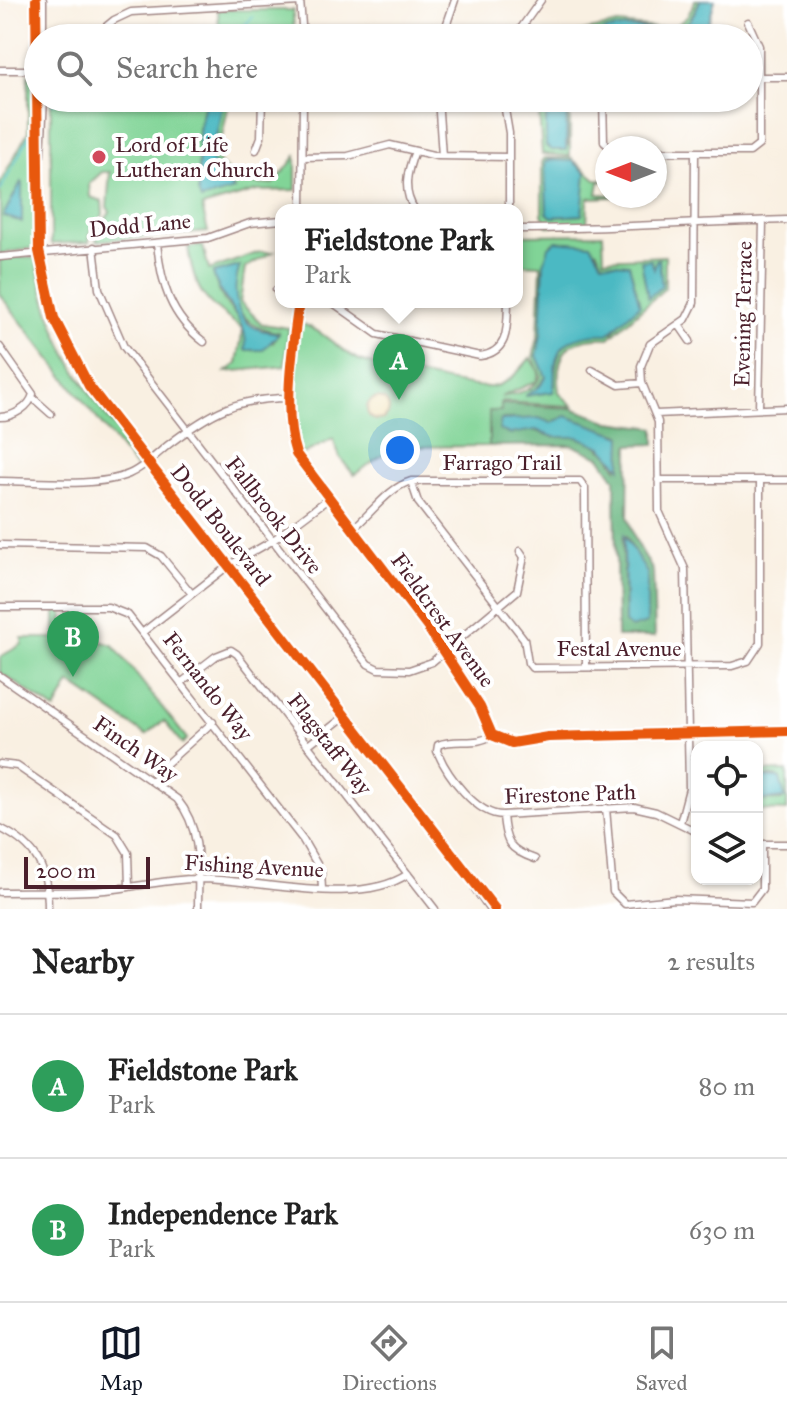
<!DOCTYPE html>
<style>
body{margin:0;font-family:"IM FELL Great Primer",serif;background:#f2f2f2;color:#222}
.controls{position:absolute;right:24px;bottom:24px;display:grid;overflow:hidden;border-radius:16px;box-shadow:0 2px 6px #0004}
.controls button{width:72px;height:72px;display:grid;place-items:center;padding:0;border:0;border-bottom:2px solid #e0e0e0;background:#fff;color:#222;font:40px sans-serif}
.compass{position:absolute;left:595px;top:136px;width:72px;height:72px;border-radius:50%;background:#fff;box-shadow:0 2px 6px #0004;rotate:270deg}
.scale{position:absolute;left:24px;bottom:20px;width:126px;box-sizing:border-box;padding-left:8px;border:4px solid #4a1f2b;border-top:0;font-size:22px;line-height:28px;white-space:nowrap;color:#4a1f2b;-webkit-text-stroke:6px #fff;paint-order:stroke}
.you{position:absolute;left:400px;top:450px;width:28px;height:28px;margin:-20px;border:6px solid #fff;border-radius:50%;background:#1a73e8;box-shadow:0 0 0 12px #1a73e833}
.badge{display:grid;place-items:center;width:52px;height:52px;border-radius:50%;background:#111827;color:#fff;font-size:26px;font-weight:700}
.pin{position:absolute;translate:-50% -66px;filter:drop-shadow(0 2px 4px #0008)}
.pin::after{content:'';position:absolute;top:42px;width:28px;height:24px;background:inherit;clip-path:polygon(0 0,100% 0,50% 100%)}
.popup{position:absolute;left:275px;top:204px;width:248px;height:104px;box-sizing:border-box;display:grid;place-content:center;border-radius:16px;background:#fff;filter:drop-shadow(0 2px 6px #0005);font-size:26px;white-space:nowrap;color:#767676}
.popup b{font-size:30px;color:#222}
.popup::after{content:'';position:absolute;left:50%;top:100%;margin-left:-16px;border:16px solid transparent;border-top-color:#fff}
.list{margin:0;padding:0;list-style:none}
h2{display:flex;justify-content:space-between;align-items:center;height:104px;margin:0;padding:0 32px;font-size:34px}
h2 small{font-size:26px;font-weight:400;color:#767676}
.list li{display:grid;grid-template-columns:52px 1fr auto;gap:24px;align-items:center;box-sizing:border-box;height:144px;padding:0 32px;border-top:2px solid #e0e0e0}
.list b{display:block;font-size:30px;white-space:nowrap}
.list p{margin:0;font-size:26px;white-space:nowrap;color:#767676}
.list em{font-size:26px;font-style:normal;color:#767676}
.icon{flex:none;width:44px;height:44px;fill:none;stroke:currentColor;stroke-width:2;stroke-linecap:round;stroke-linejoin:round}
.map{position:relative;flex:none;width:787px;height:909px;overflow:hidden}
.search{position:absolute;background:#fff;box-shadow:0 2px 6px #0004;left:24px;right:24px;top:24px;height:88px;display:flex;align-items:center;gap:20px;box-sizing:border-box;padding:0 28px;border-radius:44px;color:#767676;font-size:30px}
.sheet{height:392px;background:#fff}
nav{display:flex;justify-content:space-around;align-items:center;box-sizing:border-box;height:112px;border-top:2px solid #e0e0e0;background:#fff;font-size:22px;color:#767676}
nav a{display:grid;justify-items:center;gap:4px}
nav .on{color:#111827}
.map>svg:first-child{display:block}
.green{fill:#81d497;stroke:#667a61;stroke-width:2;fill-rule:evenodd}
.forest{fill:#68b680;stroke:#596a56;stroke-width:2;fill-rule:evenodd}
.sand{fill:#eeda9e;stroke:#9c7c64;stroke-width:2}
.water{fill:#4bb9c3;stroke:#4a6c77;stroke-width:2}
.lines{fill:none;stroke-linecap:round;stroke-linejoin:round}
.stream{stroke:#4bb9c3;stroke-width:2}
.minor-casing{stroke:#a28886;stroke-width:9}
.minor{stroke:#fff;stroke-width:6}
.cycleway-casing{stroke:#fff;stroke-width:15}
.cycleway{stroke:#e8590c;stroke-width:10}
.poi-dot{fill:#d1495b;stroke:#fff;stroke-width:3}
.labels{text-anchor:middle;dominant-baseline:central;stroke-width:8;stroke-linejoin:round;paint-order:stroke}
.poi-label{font-size:22px;fill:#4a1f2b;stroke:#fff;text-anchor:start}
.street-label{font-size:22px;fill:#4a1f2b;stroke:#fff}
</style>
<div class="map">
<svg width="787" height="909" viewBox="0 0 787 909">
<rect width="100%" height="100%" fill="#fff"/>
<filter id="ink" filterUnits="userSpaceOnUse"><feTurbulence type="fractalNoise" baseFrequency=".0125" numOctaves="2"/><feDisplacementMap in="SourceGraphic" scale="16" xChannelSelector="R" yChannelSelector="G"/><feConvolveMatrix kernelMatrix="1 2 1 2 8 2 1 2 1" color-interpolation-filters="sRGB"/></filter>
<filter id="wash" filterUnits="userSpaceOnUse"><feTurbulence type="fractalNoise" baseFrequency=".006" numOctaves="4" result="noise"/><feDisplacementMap in="SourceGraphic" scale="32" xChannelSelector="R" yChannelSelector="G"/><feGaussianBlur stdDeviation="1.8" result="paint"/><feColorMatrix in="noise" values="0 0 0 0 0 0 0 0 0 0 0 0 0 0 0 0 0 1.4 0 .05"/><feComposite in="paint" operator="in"/></filter>
<g filter="url(#wash)">
<rect width="100%" height="100%" fill="#f9f0e2"/>
<!-- green -->
<path class="green" d="M695 0H700L690 20 676 30 622 28 584 38H554L618 24 657 28 677 25 688 16Z
M218 10H293L294 38H223L226 35 223 27 219 28Z
M28 74 34 81 35 242 33 248 0 254V183L28 132Z
M51 98H206L199 130 198 192 233 186 211 161 224 98H230L217 160C235 182 246 186 274 184L296 156V190L257 191 202 207 208 232 96 241 98 231 110 212 107 207 110 172H102L89 184 90 197 102 201 103 215 91 228 89 242 51 244Z
M538 98H551L546 119 551 150H562L568 145 567 98H570V156L542 154Z
M545 158H571L596 179 607 180 599 182 597 194 633 196 588 198 587 225 547 226 542 214V161ZM549 160 562 162 584 177 582 215 552 217 547 213 545 162Z
M603 234 604 259 665 256V288L609 338C567 336 555 352 559 393L573 406 502 402 501 411H489V446L394 447 354 475 340 458 333 439 301 455C287 421 295 359 300 323 323 330 336 348 357 359 373 366 475 389 491 387 509 384 519 371 530 358L539 372 537 381 501 397C516 394 534 391 541 376L533 357 538 338 541 265 517 264V235ZM552 243 597 251 602 262 631 271 639 301 612 332C571 334 553 341 555 386L534 391 546 377 537 356 541 334 543 269Z
M203 246 209 270 260 252H273L245 268 240 302 262 324 289 328 285 366 226 372 237 364 243 329C205 301 195 295 188 247ZM239 266C238 275 232 288 234 298 237 319 261 330 278 332L273 343C246 327 218 305 214 273Z
M9 257 36 258C52 347 82 386 137 455L135 467 0 295V260Z
M55 610H63L62 638 94 639 113 645 187 739 182 744 164 721 146 735 70 683 55 710 0 672V657L22 644V638H55Z
M787 771V811L757 810V801L782 800 777 776 757 777V772Z"/>
<!-- forest -->
<path class="forest" d="M501 404 572 408 610 422 655 428V444L629 445 628 517 635 539 653 571 655 637H617L615 479 600 457 572 445 489 446V411H501ZM502 419H539L551 423 556 420 619 434 622 436 617 468 608 454 594 443 578 437H554ZM626 536 648 579 625 623 623 537Z"/>
<!-- sand -->
<path class="sand" d="M367 409a11 11 0 1 1 22 0a11 11 0 1 1-22 0Z"/>
<!-- water -->
<path class="water" d="M700 0H715L707 28 710 38H584C595 33 609 29 621 28 655 24 685 47 700 0Z
M206 98H224L211 161 234 190 201 200 198 192 199 130Z
M551 98H567L566 150H551L546 146V119Z
M549 160 573 161 586 173 582 215 552 217 547 213 545 162Z
M21 182 22 184V222L3 216Z
M556 241 591 244 602 262 629 264 640 305 608 334C583 333 558 338 555 367 554 376 556 384 553 392L525 396 540 386 546 377 537 356 541 334 544 263 549 247Z
M659 259 662 286 648 298 641 261 651 260 654 269 656 260Z
M240 266C232 288 233 321 261 330 268 332 274 331 279 334L263 350H245C250 318 220 303 213 273Z
M566 416 622 436 621 468 602 447 578 437H554L536 430 510 434 499 430 501 420 539 418 551 423Z
M624 535 647 573V623L631 628 625 623Z
M757 777 780 778 785 798 757 801Z"/>
<g class="lines">
<!-- stream -->
<path class="stream" d="M231 38 253 17
M53 104 63 98
M0 191 30 134"/>
</g>
</g>
<g filter="url(#ink)">
<g class="lines">
<!-- minor casing -->
<g class="minor-casing">
<path id="minor" d="M36 0 39 251 54 318 89 386 495 909
M300 0 303 38
M43 38V0
M92 38 114 20 131 12 300 2
M442 38 455 0
M514 38 541 0
M0 70H36
M749 77H787
M438 98 442 156
M503 98 509 133V210
M603 98 604 142 611 148
M256 150 261 137 262 98
M415 151C407 171 402 191 415 210
M655 152H750L759 145V46L748 22
M41 156 44 98
M303 157 348 156 390 145 437 156 509 157
M302 210 303 98
M517 229C608 229 696 222 787 220
M157 243C161 284 170 316 204 342
M94 247 99 289 124 347 368 664 378 669 409 670 432 662 517 591 524 557 520 551
M0 257 208 238 250 223 281 220
M276 290H281
M299 302C293 345 282 412 296 454L428 628 480 707 492 735 512 743 548 737 787 731
M332 302 377 334 480 356C510 352 507 326 508 302
M679 325 690 341
M0 347 33 394C30 407 13 417 0 417
M592 370 619 385 642 383
M33 398 51 414
M759 408 763 221
M656 414 787 408
M658 480H787
M0 481C37 481 96 488 129 474 143 468 156 455 168 445 212 411 236 398 291 398
M411 481 418 502 524 639 528 663 532 668 732 666 748 661 760 643V480
M351 530C372 514 386 489 411 481H580L585 488 586 667
M0 545 147 548 161 556 192 594
M0 607H108L128 615 303 840 321 871 322 889
M143 632 228 566 272 541 328 499
M0 676 177 799C203 830 198 870 198 909
M182 682 216 656 231 650 237 654 435 909
M492 735C476 747 457 737 438 745L437 751C447 775 476 815 503 815L634 807 656 812 697 832
M308 745 345 716
M0 764 17 766 117 835 128 853 129 887
M154 781 166 764 213 722
M606 808 613 892 625 904 675 899 752 902 762 889V844
M503 815C505 843 509 850 535 859
M680 823 689 789 685 569 659 511 658 422 642 383 641 366 650 344 686 319 694 303 695 152
M0 828C38 847 48 869 48 909
M757 844H787
M475 889 489 909
M0 892C42 891 88 894 129 887 152 884 173 879 196 879 257 878 356 909 408 874"/>
</g>
<!-- minor -->
<use href="#minor" class="minor"/>
<!-- cycleway casing -->
<g class="cycleway-casing">
<path id="cycleway" d="M36 0 39 251 54 318 89 386 495 909
M299 302C293 345 282 412 296 454L428 628 480 707 492 735 512 743 548 737 787 731"/>
</g>
<!-- cycleway -->
<use href="#cycleway" class="cycleway"/>
</g>
</g>
<!-- markers -->
<circle class="poi-dot" cx="99" cy="157" r="8"/>
<g class="labels">
<!-- poi labels -->
<g class="poi-label">
<text x="115" y="144">Lord of Life<tspan x="115" dy="25">Lutheran Church</tspan></text>
</g>
<!-- street labels -->
<g class="street-label">
<text transform="translate(140 225) rotate(-5)">Dodd Lane</text>
<text transform="translate(743 314) rotate(-89)">Evening Terrace</text>
<text x="502" y="462">Farrago Trail</text>
<text transform="translate(274 515) rotate(52)">Fallbrook Drive</text>
<text transform="translate(221 525) rotate(52)">Dodd Boulevard</text>
<text transform="translate(443 620) rotate(54)">Fieldcrest Avenue</text>
<text x="619" y="648">Festal Avenue</text>
<text transform="translate(208 686) rotate(52)">Fernando Way</text>
<text transform="translate(330 744) rotate(52)">Flagstaff Way</text>
<text transform="translate(136 749) rotate(35)">Finch Way</text>
<text transform="translate(570 794) rotate(-2)">Firestone Path</text>
<text transform="translate(254 866) rotate(3)">Fishing Avenue</text>
</g>
</g>
</svg>
<div class="controls">
<button><svg class="icon" aria-label="locate" viewBox="0 0 24 24"><circle cx="12" cy="12" r="6"/><path d="M12 2v4M12 18v4M2 12h4M18 12h4"/></svg></button>
<button><svg class="icon" aria-label="layers" viewBox="0 0 24 24"><path d="M12 4l9 5-9 5-9-5zM3 14l9 5 9-5"/></svg></button>
</div>
<svg class="compass" viewBox="-18 -18 36 36"><path d="M0-13l5 13h-10z" fill="#e53935"/><path d="M0 13l5-13h-10z" fill="#767676"/></svg>
<div class="scale">200 m</div>
<div class="you"></div>
<div class="pin badge" style="left:399px;top:400px;background:#2e9e5b">A</div>
<div class="popup"><b>Fieldstone Park</b>Park</div>
<div class="pin badge" style="left:73px;top:677px;background:#2e9e5b">B</div>
<div class="search"><svg class="icon" aria-label="search" viewBox="0 0 24 24"><circle cx="10" cy="10" r="6"/><path d="M15 15l6 6"/></svg>Search here</div>
</div>
<section class="sheet">
<h2>Nearby<small>2 results</small></h2>
<ul class="list">
<li><span class="badge" style="background:#2e9e5b">A</span><div><b>Fieldstone Park</b><p>Park</p></div><em>80 m</em></li>
<li><span class="badge" style="background:#2e9e5b">B</span><div><b>Independence Park</b><p>Park</p></div><em>630 m</em></li>
</ul>
</section>
<nav>
<a class="on"><svg class="icon" aria-label="map" viewBox="0 0 24 24"><path d="M3 6l6-2 6 2 6-2v14l-6 2-6-2-6 2zM9 4v14M15 6v14"/></svg>Map</a>
<a><svg class="icon" aria-label="directions" viewBox="0 0 24 24"><path d="M12 3l9 9-9 9-9-9zM9 14v-3h6M13 9l2 2-2 2"/></svg>Directions</a>
<a><svg class="icon" aria-label="saved" viewBox="0 0 24 24"><path d="M7 4h10v16l-5-4-5 4z"/></svg>Saved</a>
</nav>
